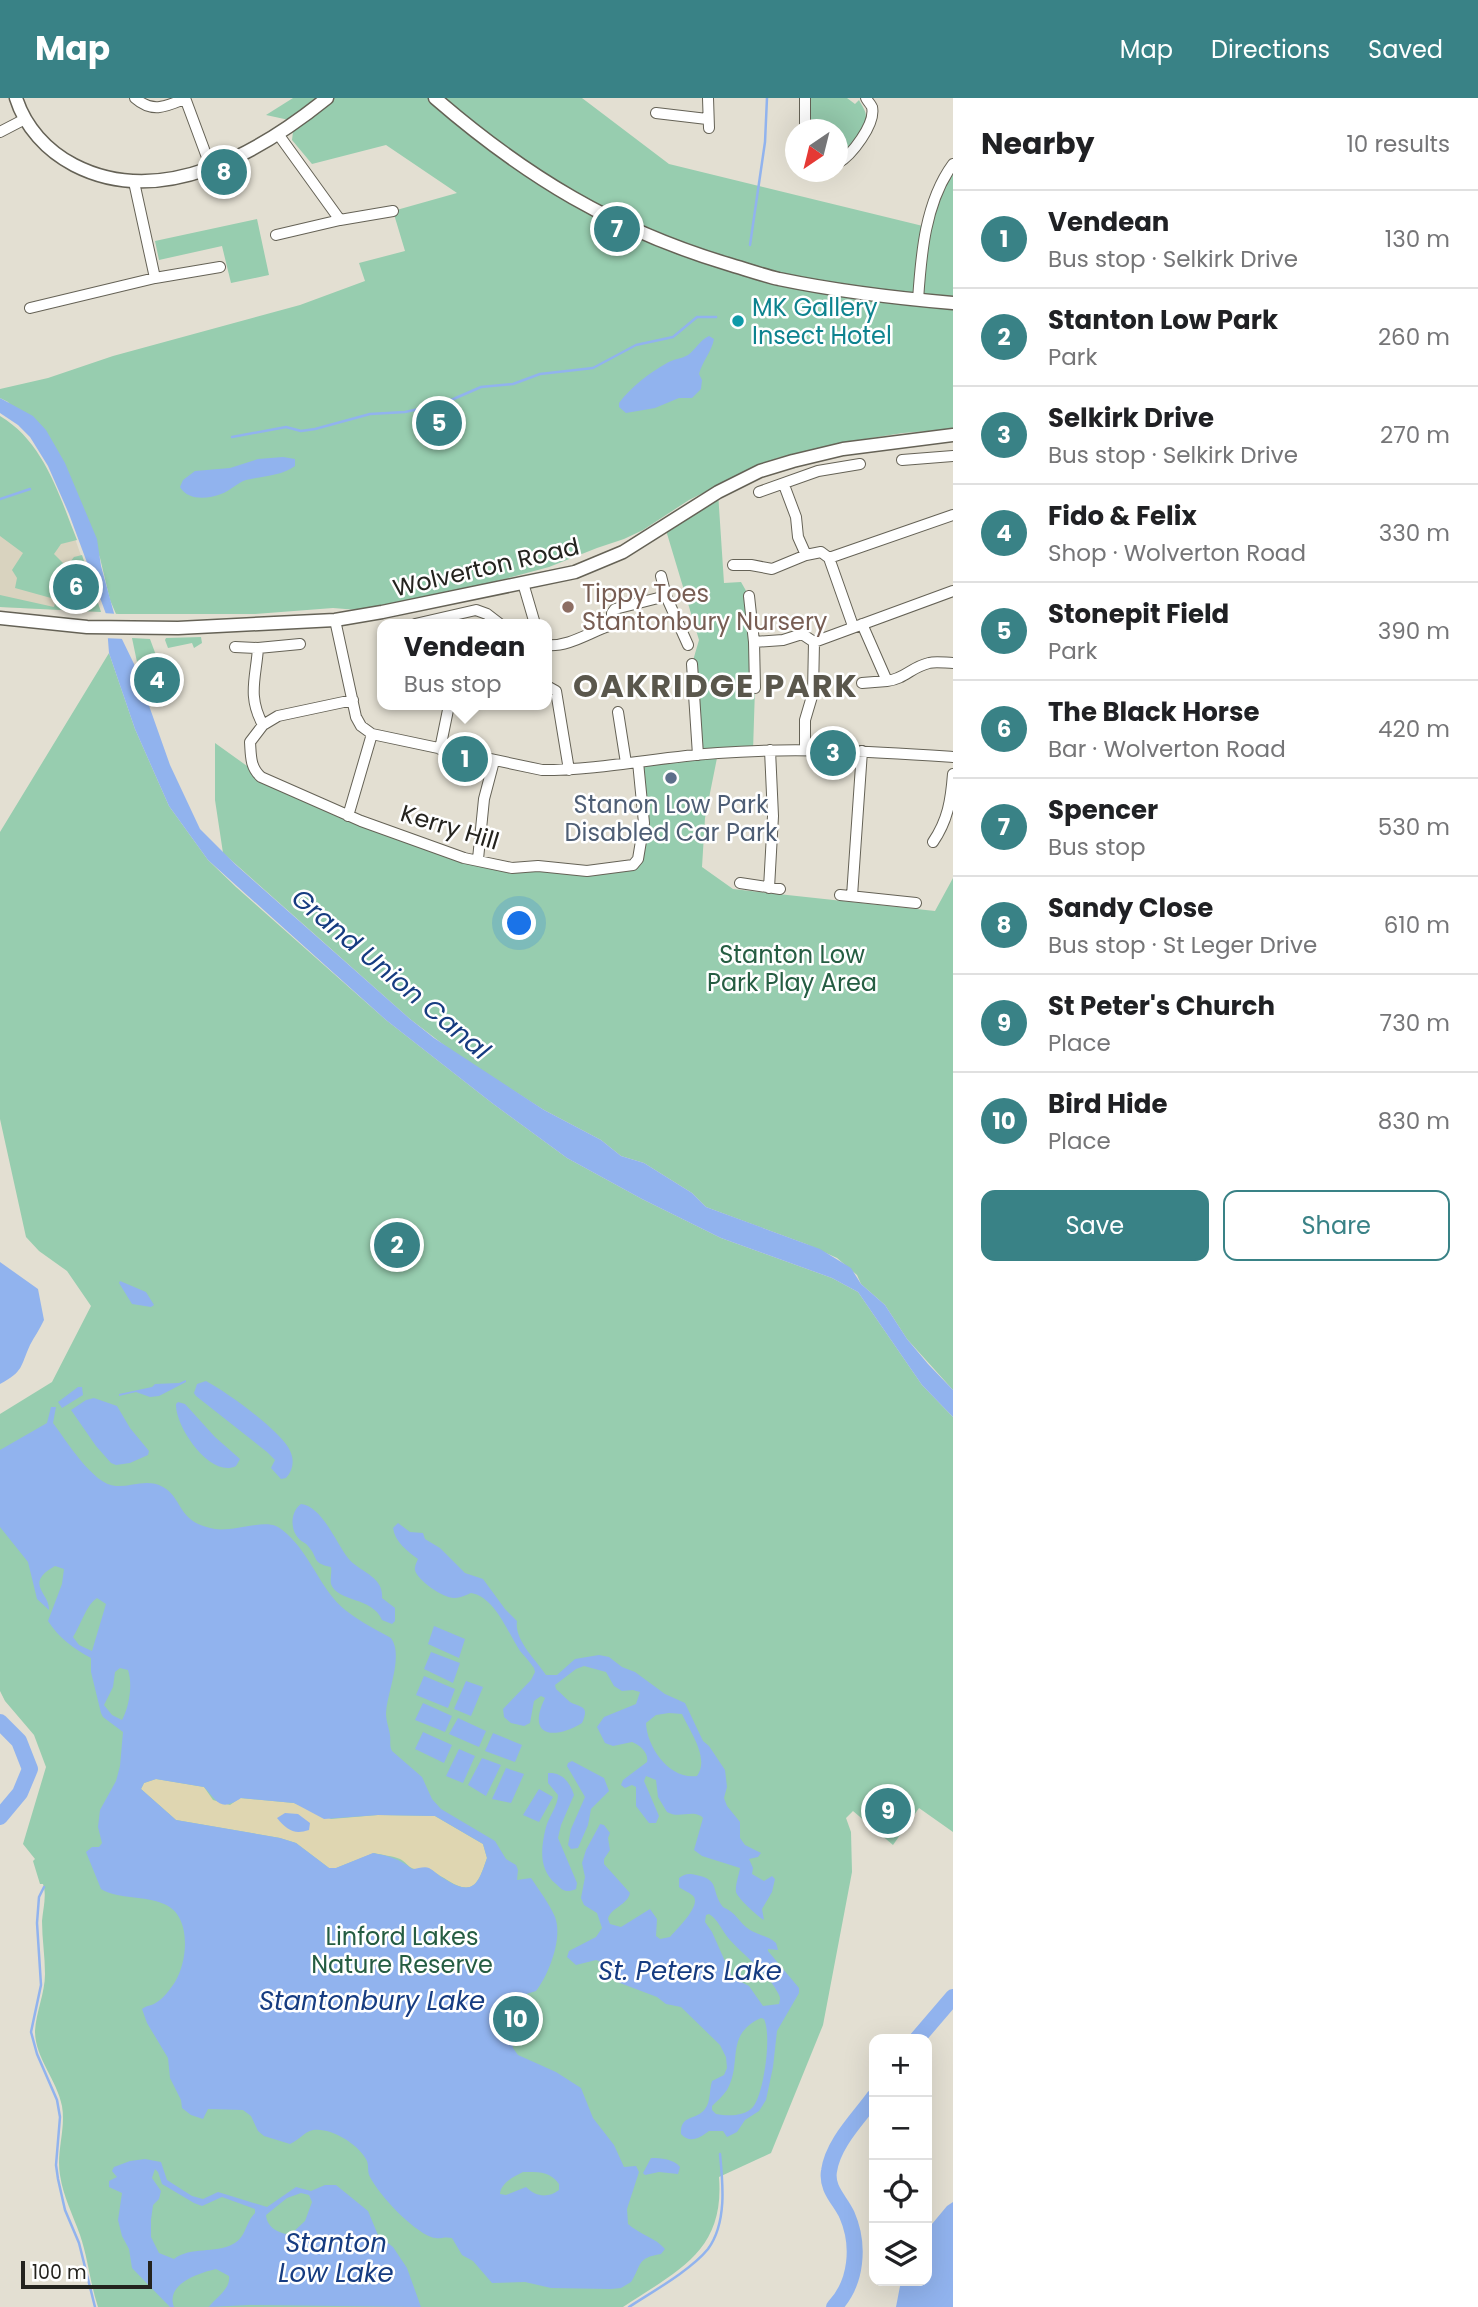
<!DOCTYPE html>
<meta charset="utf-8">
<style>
body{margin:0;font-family:Poppins,sans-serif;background:#f2f2f2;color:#202124}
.controls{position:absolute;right:21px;bottom:21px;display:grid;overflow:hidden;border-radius:14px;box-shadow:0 7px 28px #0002}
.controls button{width:63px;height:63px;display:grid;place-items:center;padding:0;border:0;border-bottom:2px solid #e0e0e0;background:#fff;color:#202124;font:35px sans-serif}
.compass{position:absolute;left:785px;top:21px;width:63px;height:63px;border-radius:50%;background:#fff;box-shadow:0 7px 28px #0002;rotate:215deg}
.scale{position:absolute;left:21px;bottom:18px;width:131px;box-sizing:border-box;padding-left:7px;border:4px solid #24231e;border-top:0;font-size:19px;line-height:24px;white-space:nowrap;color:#24231e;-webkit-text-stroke:5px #fff;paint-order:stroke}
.you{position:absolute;left:520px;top:826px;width:24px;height:24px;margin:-18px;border:5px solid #fff;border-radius:50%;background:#1a73e8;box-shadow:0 0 0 10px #1a73e833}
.badge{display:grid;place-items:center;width:46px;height:46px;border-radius:50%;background:#398286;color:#fff;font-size:23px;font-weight:700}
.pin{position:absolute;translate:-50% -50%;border:4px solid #fff;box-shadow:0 2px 7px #0006}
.popup{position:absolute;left:377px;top:521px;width:175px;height:91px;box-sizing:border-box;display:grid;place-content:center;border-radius:14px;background:#fff;filter:drop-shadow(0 2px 5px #0005);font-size:23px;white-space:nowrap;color:#757577}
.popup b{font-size:26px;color:#202124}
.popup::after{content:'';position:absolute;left:50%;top:100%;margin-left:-14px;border:14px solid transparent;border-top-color:#fff}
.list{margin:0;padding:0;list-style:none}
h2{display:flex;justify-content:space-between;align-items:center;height:91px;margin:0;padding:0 28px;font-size:30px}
h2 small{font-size:23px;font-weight:400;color:#757577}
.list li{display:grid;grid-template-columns:46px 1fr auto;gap:21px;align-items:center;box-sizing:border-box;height:98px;padding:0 28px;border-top:2px solid #e0e0e0}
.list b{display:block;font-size:26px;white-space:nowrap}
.list p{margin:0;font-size:23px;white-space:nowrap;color:#757577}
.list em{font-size:23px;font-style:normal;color:#757577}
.actions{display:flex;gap:14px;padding:21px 28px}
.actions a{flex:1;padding:16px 0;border:2px solid #398286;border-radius:14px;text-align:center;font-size:24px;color:#398286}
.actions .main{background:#398286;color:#fff}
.icon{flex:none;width:38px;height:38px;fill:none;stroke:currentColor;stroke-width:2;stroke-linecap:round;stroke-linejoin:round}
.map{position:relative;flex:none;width:953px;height:2209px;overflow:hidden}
header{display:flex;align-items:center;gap:42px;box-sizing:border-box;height:98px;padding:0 35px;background:#398286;color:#fff}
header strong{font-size:33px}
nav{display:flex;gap:38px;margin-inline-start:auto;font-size:24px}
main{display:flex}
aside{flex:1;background:#fff}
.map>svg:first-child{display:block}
.built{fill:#d9d3bf}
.green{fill:#97cdaf}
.sand{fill:#dfd6b1}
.water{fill:#91b3ee;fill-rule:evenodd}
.pier{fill:#e3dfd2}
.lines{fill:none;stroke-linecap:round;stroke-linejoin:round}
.stream{stroke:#91b3ee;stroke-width:2.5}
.river{stroke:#91b3ee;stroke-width:16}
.minor-casing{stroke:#656256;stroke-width:12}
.tertiary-casing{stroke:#656256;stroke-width:15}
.minor{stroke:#fff;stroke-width:10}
.tertiary{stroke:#fff;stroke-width:12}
.culture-dot{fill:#0f9aa8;stroke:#fff;stroke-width:2.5}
.education-dot{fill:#8d6e63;stroke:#fff;stroke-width:2.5}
.service-dot{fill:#5c6f8a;stroke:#fff;stroke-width:2.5}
.labels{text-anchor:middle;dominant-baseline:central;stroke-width:5;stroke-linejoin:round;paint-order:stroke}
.culture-label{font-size:24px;fill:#0d838f;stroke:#fff;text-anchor:start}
.street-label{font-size:24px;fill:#24231e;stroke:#fff}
.education-label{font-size:24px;fill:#785e54;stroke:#fff;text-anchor:start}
.service-label{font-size:24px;fill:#4e5e75;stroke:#fff}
.park-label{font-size:24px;fill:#255d42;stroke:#fff}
.water-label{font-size:26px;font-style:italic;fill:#163c81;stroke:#fff}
.district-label{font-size:32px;font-weight:bold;letter-spacing:2px;fill:#5a574c;stroke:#fff}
</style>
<header>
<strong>Map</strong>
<nav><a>Map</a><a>Directions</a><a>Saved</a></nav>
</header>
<main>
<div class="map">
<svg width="953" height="2209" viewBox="0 0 953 2209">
<rect width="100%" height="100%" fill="#e3dfd2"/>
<!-- built -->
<path class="built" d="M0 404H62L101 514 0 509Z"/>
<!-- green -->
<path class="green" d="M293 0H582L669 66 927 129 953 66V331L903 335 839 345 777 360 715 389 689 402 643 432 624 441 597 450 549 469 382 514 333 510 255 516H116L110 502 100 460 81 409 8 304 0 300V291L48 280 113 258 300 207 365 183 359 165 405 153 393 113 457 95 386 47 312 66 292 42 293 34 318 8 289 22 266 17Z
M811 0H847L855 6 859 2C862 8 866 12 866 19 865 31 848 52 838 58V32H809Z
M257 121 269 177 231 185 222 148 159 162 155 143Z
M0 318C44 344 59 397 77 442L61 446 54 456 72 474 56 491 68 495 77 502 76 506 83 511 89 502 85 499 88 494 84 491 89 485 85 483 88 479 70 464 74 459 82 457 101 514 0 509V497L54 509 56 502 54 498 51 500 15 490 17 480 12 472 23 455 0 438Z
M718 394 724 485 741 484 749 498 755 590 753 653 718 655 705 720 702 769 733 791 935 813 953 780V1292L907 1241 885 1207 861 1186 857 1177 837 1160 806 1146 706 1109 692 1095 644 1065 621 1058 601 1042 544 1012 457 957 410 921 223 755 215 702V645L254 673 348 718 512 770 576 771 633 767 644 725 638 664 697 657 692 566 699 542 665 429Z
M201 539 202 545 194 550 192 545 168 550 165 542 166 540Z
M132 540 150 541 157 560 137 564Z
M109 555 135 631 169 708 208 762 236 789 386 922 492 1005 567 1060 642 1101 721 1140 832 1180 858 1194 922 1287 953 1319V1734L919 1710 893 1747 853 1713 846 1720 851 1734 852 1774 823 1927 771 2055 719 2079C725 2154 677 2173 623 2209H98C90 2185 88 2160 80 2137 73 2117 63 2098 60 2077 56 2054 66 2031 62 2008 57 1982 35 1960 35 1933 36 1914 45 1895 45 1876 45 1858 42 1841 42 1823 43 1811 47 1797 43 1786H40L33 1763 35 1761 23 1746 46 1669 34 1637 5 1603 0 1593V1316L52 1284 91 1208 67 1173 39 1153 26 1139 0 1021V734Z"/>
<!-- sand -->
<path class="sand" d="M156 1681 204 1689 213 1702 230 1707 240 1700 294 1705 331 1721 378 1717 435 1718 483 1746 487 1760C478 1786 474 1800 444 1780 439 1778 434 1773 430 1771 424 1769 419 1772 414 1771 408 1769 405 1763 400 1761 393 1758 382 1757 374 1755L336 1770H329L296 1745 280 1740 176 1722 141 1691 144 1685Z"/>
<!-- water -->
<path class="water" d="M709 238 714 241C712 253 702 264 699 276L702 282 701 291 692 300H679L655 310 626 315 619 309V305C631 289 649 275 667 265 673 261 681 261 688 257 696 251 700 242 709 238Z
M0 300 33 318 46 332 65 365 97 441 101 468 120 537 135 568 170 667 200 731 236 767 410 921 434 940 544 1012 601 1042 621 1058 644 1065 692 1095 706 1109 820 1151 851 1170 861 1186 885 1207 907 1241 928 1266 953 1292V1319L922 1287 858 1194 832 1180 721 1140 642 1101 567 1060 492 1005 386 922 208 762 169 708 135 631 109 555 106 516 69 416 48 368 30 339 18 327 0 315Z
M283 359 295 361V368C282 378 262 378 246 382 237 385 230 393 221 396 208 401 188 403 180 389L183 382 195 373 230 370 258 361Z
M0 1164 38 1191 44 1222C40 1231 34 1239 30 1247 20 1269 24 1273 0 1286Z
M120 1183 146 1194 154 1207 151 1209 132 1206 119 1185Z
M186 1282V1284L159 1298 150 1299 136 1294 119 1298V1296L152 1289 155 1286 179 1285Z
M206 1283C227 1294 276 1330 288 1349 295 1360 294 1371 286 1380L281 1381 271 1370 275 1362 267 1354 196 1298 194 1295 197 1286Z
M78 1289H82L83 1297 62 1310 58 1304Z
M94 1300 117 1308 130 1330 149 1353 148 1357 130 1365 116 1367 111 1365 96 1348 71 1312 86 1302Z
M178 1304 185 1306 215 1339 240 1361 236 1368C211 1381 175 1329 176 1306Z
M51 1309H56L53 1325C66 1342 93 1387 116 1388 132 1389 147 1380 163 1389 184 1401 176 1424 215 1431 233 1434 264 1421 278 1429 304 1446 315 1478 334 1501 347 1517 373 1530 391 1540 404 1558 387 1594 386 1615 386 1623 389 1630 390 1637 391 1644 389 1647 392 1653L422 1679 432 1701 441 1711 495 1743 506 1761 516 1767 518 1772 517 1782 531 1780C539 1792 549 1805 555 1819 563 1840 549 1876 536 1893L520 1898 513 1904 509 1926 513 1950 518 1957 556 1974 581 1990 593 2020 614 2047 624 2069 636 2068 639 2074 627 2111 628 2126C639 2136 656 2140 665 2151L661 2156C636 2160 642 2167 631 2184L621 2190 611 2191 551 2190 525 2184 492 2185 473 2163 462 2157 452 2140C444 2138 438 2142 431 2139 411 2131 380 2098 370 2079 367 2074 369 2068 367 2063 360 2047 331 2029 313 2032 304 2034 298 2043 290 2046L264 2038 258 2033 251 2018 243 2012 208 2011 203 2021 191 2017 182 2010 181 2002 170 1980 168 1960 147 1925 142 1911C147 1907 152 1908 157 1904 163 1901 171 1890 175 1884 188 1863 192 1817 164 1806 144 1797 120 1802 101 1791L86 1754 92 1749H99L102 1745 98 1729 100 1712 116 1683 120 1668 123 1634 103 1619 101 1615 91 1574V1560C75 1552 58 1539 48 1523L62 1486 64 1471 55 1468C23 1486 50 1495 49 1512L37 1501 28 1464 0 1429V1352L47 1325ZM97 1500 106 1506 92 1553 79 1547 73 1539C81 1527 86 1507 97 1500ZM120 1570 128 1572C133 1587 129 1609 122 1622L112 1617 104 1607 113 1589 115 1574ZM156 1681 204 1689C218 1704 220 1714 241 1700L294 1705 324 1721 378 1717 435 1718 483 1746 487 1760C478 1786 474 1800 443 1780 438 1777 433 1772 429 1770 424 1768 418 1771 412 1771 400 1761 389 1758 373 1755L336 1770H329L296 1745 280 1740 176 1722 141 1691 144 1685ZM523 2074C538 2074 550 2073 559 2086V2092C547 2101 535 2098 526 2089L506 2097 500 2096C501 2085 513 2079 523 2074Z
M301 1406C322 1408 336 1445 348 1460 359 1474 384 1478 382 1500L395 1510V1523L392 1526 382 1522C373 1499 337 1504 331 1486 330 1480 332 1474 331 1469 311 1465 319 1460 308 1448 306 1445 302 1444 299 1441 290 1432 290 1414 301 1406Z
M398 1425 410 1434 423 1435 425 1441 440 1450 465 1475 483 1481 505 1511 517 1523C514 1542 536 1562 546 1577H557L575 1561 599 1557 609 1559 622 1569 635 1574 665 1596 685 1605 703 1643 709 1648 725 1672 727 1689 724 1700 727 1708 740 1724V1740L745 1747 761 1755 758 1759 749 1761 753 1770 752 1776 764 1783 772 1778 775 1781 772 1794 762 1811 764 1822C761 1821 738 1801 736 1794 735 1787 739 1777 740 1770L702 1758 694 1752 703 1720 701 1718C690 1712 679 1721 667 1714L658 1699 656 1682 646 1678 644 1683 659 1718 656 1725H649L636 1708V1689L632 1687 625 1690 621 1687 623 1682 647 1664C649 1655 640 1647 632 1644L613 1648 605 1645 597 1629 604 1619 636 1606 640 1594 633 1592 622 1593 614 1588 606 1574 584 1568 576 1571 555 1587 556 1591C561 1595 565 1600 570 1604 581 1610 590 1607 582 1625 554 1642 526 1639 545 1600L541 1598 534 1603 530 1625 524 1628 511 1625 504 1619 503 1611 531 1582 535 1574 534 1570C530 1564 525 1559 520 1553 508 1535 495 1499 471 1495 466 1497 460 1500 455 1500 444 1501 417 1482 415 1472 414 1470 417 1463 418 1461 407 1453 395 1444 393 1430ZM669 1615 682 1616C690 1634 710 1660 697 1678 670 1682 647 1650 646 1625L656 1617Z
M434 1528 465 1541 459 1560 428 1546Z
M431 1554 460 1565 453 1585 424 1571Z
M424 1578 455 1591 448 1610 416 1597Z
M466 1583 483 1589 471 1618 454 1611Z
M423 1605 452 1618 445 1634 415 1622Z
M458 1620 486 1633 479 1649 449 1636Z
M423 1634 452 1647 444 1665 415 1651Z
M493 1635 522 1647 515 1664 485 1653Z
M459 1651 475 1658 463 1685 446 1678Z
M482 1660 501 1667 486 1698 468 1687Z
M572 1663 604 1680 609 1693 591 1711 588 1727 578 1750 571 1751 568 1747 571 1731 585 1699 567 1668 568 1665Z
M506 1670 524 1676 511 1705 492 1701Z
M548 1675C562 1674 570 1684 574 1697L561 1727 558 1740 577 1785 576 1791C566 1795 563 1793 556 1786 538 1771 541 1749 546 1729 549 1718 558 1708 558 1697L548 1685Z
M539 1691 553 1699 539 1724 523 1717Z
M285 1715 298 1716 310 1725 309 1732C294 1737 287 1732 277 1720Z
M600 1726 604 1727 610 1735 608 1740 610 1752 604 1761V1766L630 1795C627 1808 611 1809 608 1821L610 1826 621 1829 650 1811 657 1821 656 1838 660 1841 670 1839C677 1831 700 1809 694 1799 691 1795 683 1792 679 1789V1780C685 1776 688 1775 696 1777 721 1782 710 1792 723 1809 737 1815 738 1824 750 1832 758 1837 768 1838 776 1845L778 1852 768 1851V1853L799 1890V1895L777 1933 773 1969 766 2002 759 2013 745 2022 737 2034 727 2039 723 2033H709C700 2040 690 2046 681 2036 680 2016 696 2023 705 2011 711 2003 709 1993 712 1983L724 1977 727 1970 726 1959 720 1947 681 1909 666 1906 657 1899 620 1885 613 1879 605 1865 596 1862 576 1867 567 1859 569 1853 596 1839 602 1830 597 1815 584 1807 581 1800 585 1779 582 1765 586 1752ZM709 1816C718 1821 722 1833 729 1841 745 1859 767 1874 778 1895 781 1900 780 1901 779 1906L763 1908 749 1888 732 1879 712 1834 705 1824 706 1817ZM761 1920 764 1921C772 1937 764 1995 753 2009 744 2019 727 2018 716 2016L712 2012V2008C717 2003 723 1998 727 1992 743 1964 724 1937 761 1920Z
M651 2060C661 2060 674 2061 680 2069L678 2076 659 2074 645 2077 643 2075Z
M145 2061 161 2064 167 2082 192 2098 203 2101 218 2094 267 2109 296 2089 311 2093 325 2087H336L368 2113 378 2137 393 2149 407 2170 421 2209 249 2207 209 2209C216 2199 231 2191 229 2178L216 2171C199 2175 165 2186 174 2209H170L132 2170 129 2151 122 2138 118 2122 122 2095 109 2089V2083L117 2079 112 2073 114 2069 130 2063ZM155 2071 158 2074 162 2086 194 2105 202 2108 222 2099 255 2111V2115C245 2125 246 2140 233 2146 215 2156 191 2148 174 2161L159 2155 151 2139V2122L153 2107 159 2101 161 2093 152 2080ZM301 2095 309 2097 312 2104 305 2123 290 2137C279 2135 267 2130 266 2117L287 2100Z
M953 2104V2209H896L901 2183H927V2132L947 2108Z"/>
<!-- pier -->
<path class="pier" d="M102 515 119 516 126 541 103 540Z"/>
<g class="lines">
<!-- stream -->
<path class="stream" d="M750 147 765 44 767 0
M232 339 286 329 301 333 315 331 370 316 405 314 442 306 481 289 513 286 540 276 593 270 636 247 673 239 697 219H716
M0 401 30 391
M44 1789 39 1799 37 1825 41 1887 31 1934 37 1956 57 2002 60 2019 56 2067 58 2081 65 2112 79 2145 95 2209
M629 2209C652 2194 691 2172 708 2151 727 2125 723 2086 720 2056"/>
<!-- river -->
<path class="river" d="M0 1624 19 1643 30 1671 20 1695 0 1719
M917 1941 953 1899
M834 2209C857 2185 860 2147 847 2117 840 2102 826 2091 829 2073 833 2045 858 2021 874 1999"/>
<!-- minor casing -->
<g class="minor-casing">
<path id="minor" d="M135 0C152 15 165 9 184 1
M185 0 211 70
M708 0 709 30
M656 15 707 21
M805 32V0
M0 34 25 21
M278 36 340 122 393 113
M838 65C851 58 876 26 872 9 872 8 866 1 866 0
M134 84 155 180 220 169
M276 137 340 122
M918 202C921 157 925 104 953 66
M30 210 155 180
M902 362 953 358
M784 387 796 419 798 439 806 457 821 454 829 460 853 528
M759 394 818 373 860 366
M829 460 953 417
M733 467H751L772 471 806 457
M661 478 666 498
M523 485 535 526
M749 498 754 544
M335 522 356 619 361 628 372 636 542 672C601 672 659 659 718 655 797 649 874 654 953 659
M415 526 476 512 487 516 500 526
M862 526 887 583C905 581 911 569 929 565 936 563 946 565 953 565
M547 547C570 549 591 533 612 527V515L615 511 666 498 688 547
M235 549 258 550
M692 566 698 657
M862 585 887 583
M547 588 556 593 569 672
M755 590 754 544 783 542 802 536 814 544
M353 602 278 618 263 627 250 644C251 658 250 669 261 679L361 723 464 760 512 770 538 768 587 773 633 767 638 761 644 725 638 664
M618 614 626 665
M263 627C247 598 256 580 258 550L300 546
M440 651 449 607
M805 651V622L813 595 814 544 953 493
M348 718 372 636
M933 744C948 722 951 702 953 676
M478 761 484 701 494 663
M740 785 780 791
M769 790 773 718 770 652
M840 797 916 805
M852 798 862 653"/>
</g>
<!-- tertiary casing -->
<g class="tertiary-casing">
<path id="tertiary" d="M16 0C25 29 47 53 74 67 161 112 259 55 327 0
M435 0C525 78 614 132 728 166 745 171 762 177 779 181 837 193 894 200 953 205
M0 520 87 529 178 530 335 522 382 514 575 474 623 454 718 394 760 373 793 363 843 351 953 337"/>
</g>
<!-- minor -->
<use href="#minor" class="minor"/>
<!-- tertiary -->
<use href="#tertiary" class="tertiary"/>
</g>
<!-- markers -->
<circle class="culture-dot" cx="738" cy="223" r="7"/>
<circle class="education-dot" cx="568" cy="509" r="7"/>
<circle class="service-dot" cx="671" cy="680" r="7"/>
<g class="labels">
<!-- culture labels -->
<g class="culture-label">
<text x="752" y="209">MK Gallery<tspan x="752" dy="28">Insect Hotel</tspan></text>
</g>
<!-- street labels -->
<g class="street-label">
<text transform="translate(486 469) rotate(-13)">Wolverton Road</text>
<text transform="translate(450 729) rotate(17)">Kerry Hill</text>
</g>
<!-- education labels -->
<g class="education-label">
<text x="582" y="495">Tippy Toes<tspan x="582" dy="28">Stantonbury Nursery</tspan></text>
</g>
<!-- service labels -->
<g class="service-label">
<text x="671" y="706">Stanon Low Park<tspan x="671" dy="28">Disabled Car Park</tspan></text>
</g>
<!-- park labels -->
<g class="park-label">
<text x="792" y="856">Stanton Low<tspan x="792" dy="28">Park Play Area</tspan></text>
<text x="402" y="1838">Linford Lakes<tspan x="402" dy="28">Nature Reserve</tspan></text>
</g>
<!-- water labels -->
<g class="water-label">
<text transform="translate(391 876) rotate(40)">Grand Union Canal</text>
<text x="690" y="1873">St. Peters Lake</text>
<text x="372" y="1903">Stantonbury Lake</text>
<text x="336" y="2145">Stanton<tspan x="336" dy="30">Low Lake</tspan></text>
</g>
<!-- district labels -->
<g class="district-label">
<text x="716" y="587">OAKRIDGE PARK</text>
</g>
</g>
</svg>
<div class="controls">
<button>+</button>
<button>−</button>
<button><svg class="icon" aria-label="locate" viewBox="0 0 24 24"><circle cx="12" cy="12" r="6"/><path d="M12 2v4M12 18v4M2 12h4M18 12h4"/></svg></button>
<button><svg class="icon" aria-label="layers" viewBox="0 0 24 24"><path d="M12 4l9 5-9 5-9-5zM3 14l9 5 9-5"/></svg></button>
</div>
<svg class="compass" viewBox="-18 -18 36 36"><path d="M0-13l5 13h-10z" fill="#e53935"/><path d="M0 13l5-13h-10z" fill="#757577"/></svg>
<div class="scale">100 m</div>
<div class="you"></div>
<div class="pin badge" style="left:465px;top:661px">1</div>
<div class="popup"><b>Vendean</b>Bus stop</div>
<div class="pin badge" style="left:397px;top:1147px">2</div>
<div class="pin badge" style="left:833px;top:655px">3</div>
<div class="pin badge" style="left:157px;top:582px">4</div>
<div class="pin badge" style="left:439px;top:325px">5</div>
<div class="pin badge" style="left:76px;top:489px">6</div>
<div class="pin badge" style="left:617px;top:131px">7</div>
<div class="pin badge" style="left:224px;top:74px">8</div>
<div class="pin badge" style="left:888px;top:1713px">9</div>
<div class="pin badge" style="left:516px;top:1921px">10</div>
</div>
<aside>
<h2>Nearby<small>10 results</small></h2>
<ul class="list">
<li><span class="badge">1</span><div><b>Vendean</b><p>Bus stop · Selkirk Drive</p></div><em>130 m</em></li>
<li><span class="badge">2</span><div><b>Stanton Low Park</b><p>Park</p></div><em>260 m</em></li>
<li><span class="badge">3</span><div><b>Selkirk Drive</b><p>Bus stop · Selkirk Drive</p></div><em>270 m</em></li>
<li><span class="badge">4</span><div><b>Fido &amp; Felix</b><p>Shop · Wolverton Road</p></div><em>330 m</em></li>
<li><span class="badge">5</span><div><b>Stonepit Field</b><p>Park</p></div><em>390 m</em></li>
<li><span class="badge">6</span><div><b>The Black Horse</b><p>Bar · Wolverton Road</p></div><em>420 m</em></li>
<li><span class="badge">7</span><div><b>Spencer</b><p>Bus stop</p></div><em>530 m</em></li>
<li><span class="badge">8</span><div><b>Sandy Close</b><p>Bus stop · St Leger Drive</p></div><em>610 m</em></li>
<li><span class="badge">9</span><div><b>St Peter's Church</b><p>Place</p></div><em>730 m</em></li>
<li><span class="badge">10</span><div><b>Bird Hide</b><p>Place</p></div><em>830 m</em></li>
</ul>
<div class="actions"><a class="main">Save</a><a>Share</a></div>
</aside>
</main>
